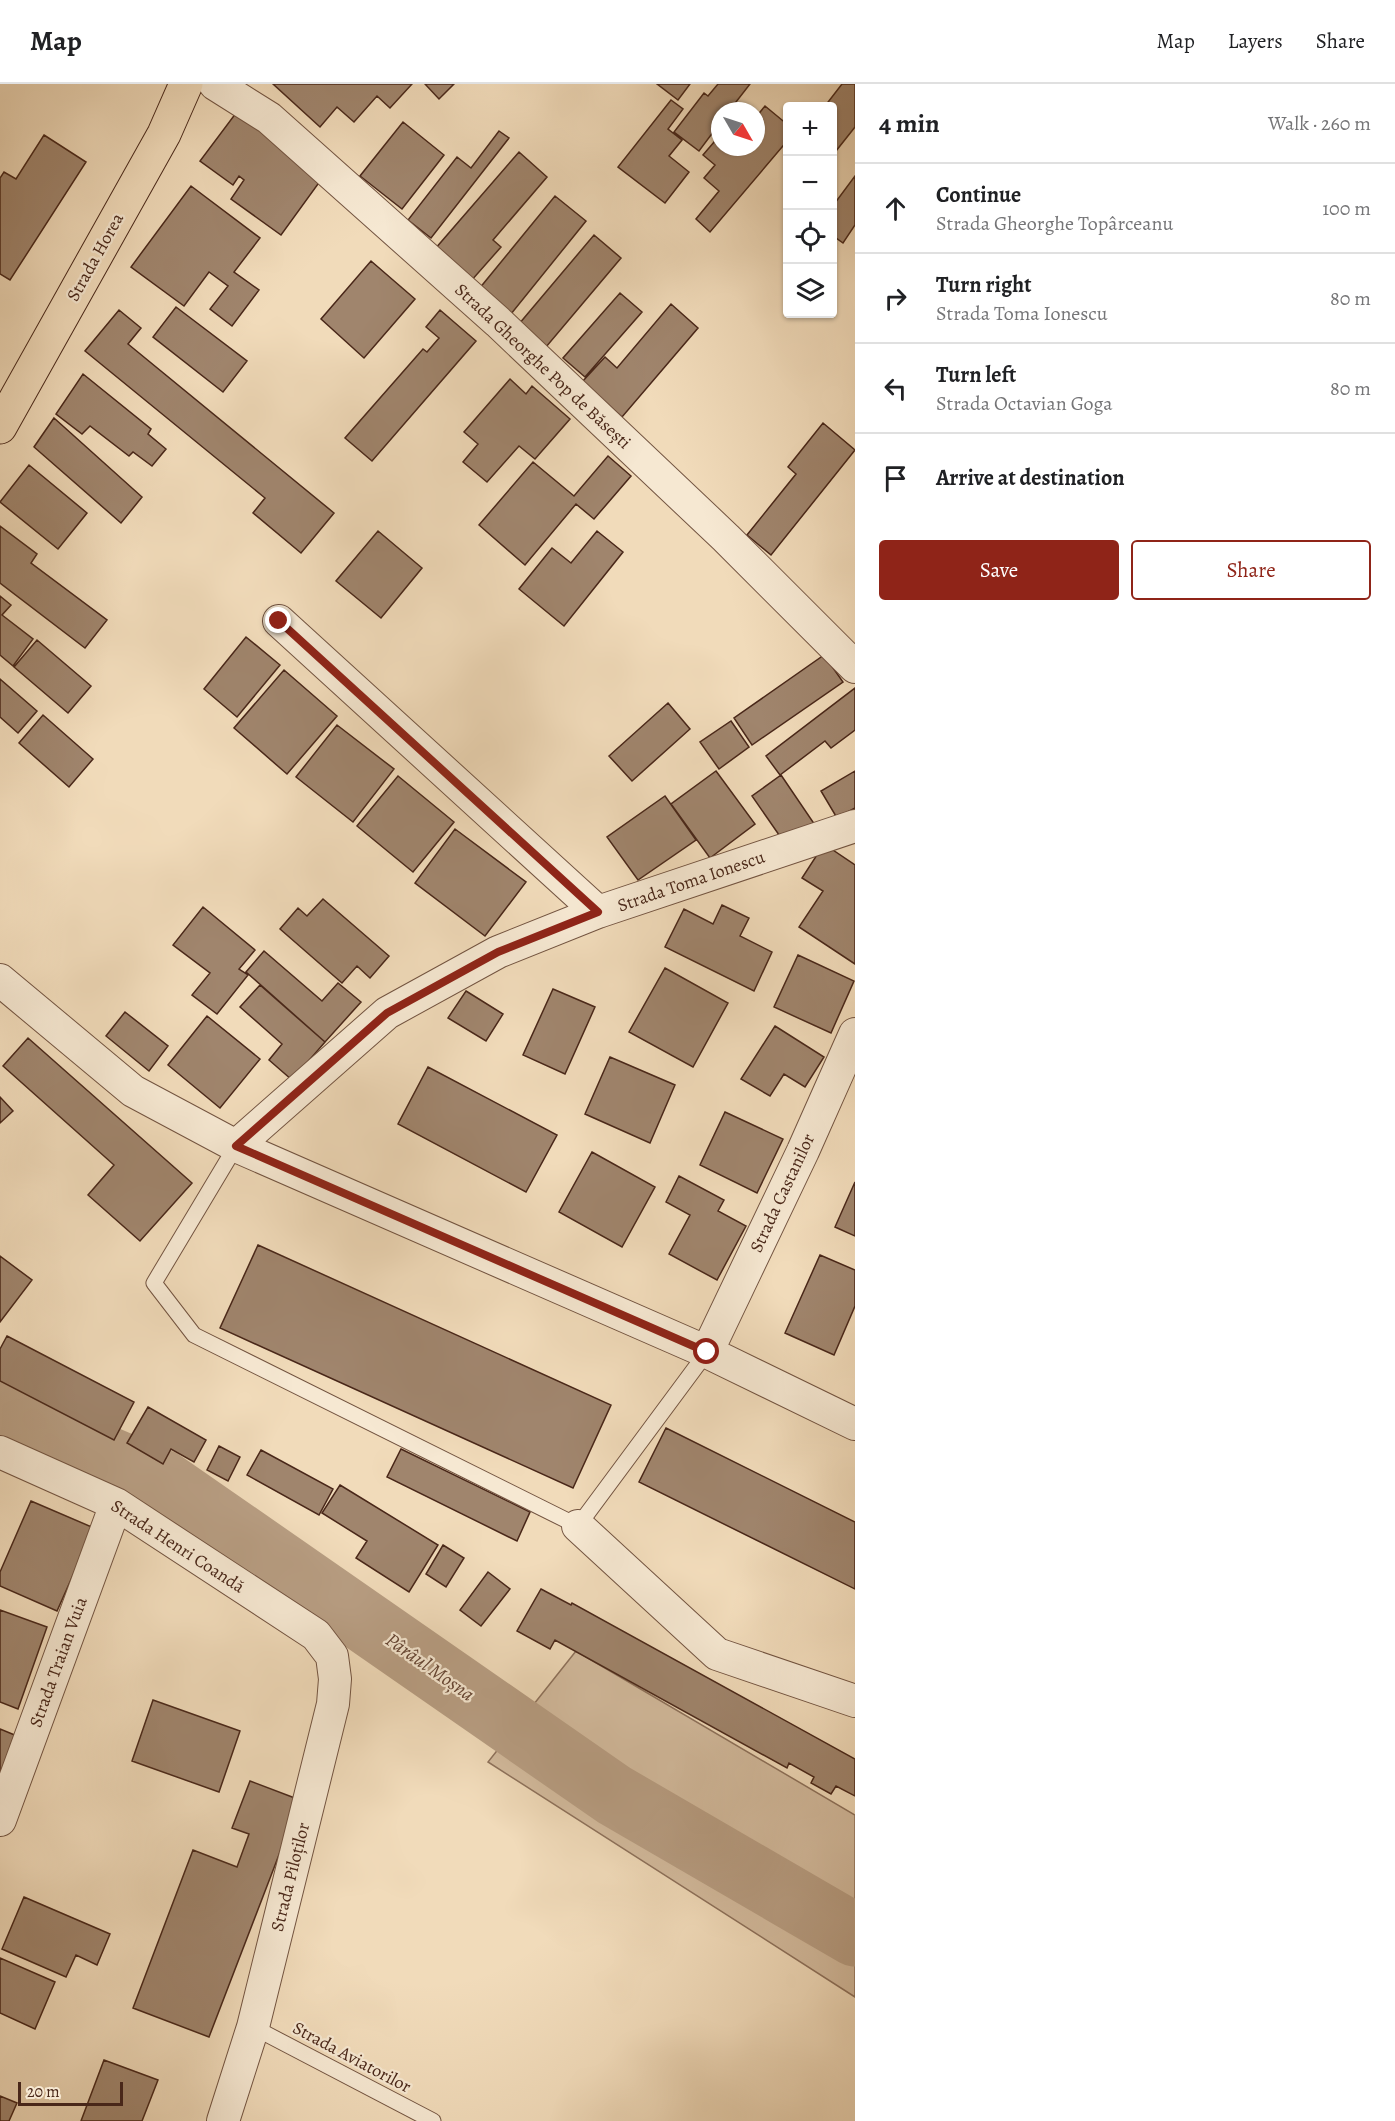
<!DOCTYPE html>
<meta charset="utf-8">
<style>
body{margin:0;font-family:Alegreya,serif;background:#f2f2f2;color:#202124}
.controls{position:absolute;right:18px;top:18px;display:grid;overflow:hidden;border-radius:6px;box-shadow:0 2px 4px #0004}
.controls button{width:54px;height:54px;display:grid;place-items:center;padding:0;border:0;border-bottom:2px solid #e0e0e0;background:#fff;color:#202124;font:30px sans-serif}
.compass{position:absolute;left:711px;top:18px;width:54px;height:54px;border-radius:50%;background:#fff;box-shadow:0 2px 4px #0004;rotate:129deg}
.scale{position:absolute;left:18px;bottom:15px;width:105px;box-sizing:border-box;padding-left:6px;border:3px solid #492719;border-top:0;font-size:16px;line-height:21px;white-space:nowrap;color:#492719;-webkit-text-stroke:4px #f6e8d2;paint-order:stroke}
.stop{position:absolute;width:18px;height:18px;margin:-14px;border:4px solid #8f2418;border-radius:50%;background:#fff}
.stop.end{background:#8f2418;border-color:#fff;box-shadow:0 2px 6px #0008}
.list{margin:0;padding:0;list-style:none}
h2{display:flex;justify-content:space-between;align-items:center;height:78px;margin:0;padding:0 24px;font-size:26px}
h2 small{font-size:20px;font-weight:400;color:#757577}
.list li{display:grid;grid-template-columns:39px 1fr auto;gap:18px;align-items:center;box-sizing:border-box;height:90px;padding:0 24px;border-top:2px solid #e0e0e0}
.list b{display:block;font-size:22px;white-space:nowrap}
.list p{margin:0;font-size:20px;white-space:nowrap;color:#757577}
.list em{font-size:20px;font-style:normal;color:#757577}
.actions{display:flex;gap:12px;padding:18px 24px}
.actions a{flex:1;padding:14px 0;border:2px solid #8f2418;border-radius:6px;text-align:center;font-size:21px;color:#8f2418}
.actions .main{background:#8f2418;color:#fff}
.icon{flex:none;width:33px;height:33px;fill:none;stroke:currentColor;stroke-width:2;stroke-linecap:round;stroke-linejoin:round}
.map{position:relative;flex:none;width:855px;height:2037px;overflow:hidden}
header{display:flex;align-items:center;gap:36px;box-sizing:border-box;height:84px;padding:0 30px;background:#fff;border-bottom:2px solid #e0e0e0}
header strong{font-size:28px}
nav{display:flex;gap:33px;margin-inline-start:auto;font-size:21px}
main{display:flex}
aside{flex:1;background:#fff}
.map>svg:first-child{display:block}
.green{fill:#d4bc9f;stroke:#8e725c;stroke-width:1.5}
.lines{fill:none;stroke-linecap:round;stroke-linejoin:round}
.river{stroke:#b89e83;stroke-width:63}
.building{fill:#a0856d;stroke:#492719;stroke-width:1.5}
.service-casing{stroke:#735441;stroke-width:17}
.minor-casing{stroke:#735441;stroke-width:34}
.primary-casing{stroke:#492719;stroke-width:35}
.service{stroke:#f6e8d2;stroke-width:15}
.minor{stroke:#f6e8d2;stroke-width:32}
.primary{stroke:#f1dbba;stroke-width:33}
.route{stroke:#8f2418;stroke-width:8}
.labels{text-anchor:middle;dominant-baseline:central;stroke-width:4.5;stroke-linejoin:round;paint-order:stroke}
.street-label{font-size:18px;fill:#492719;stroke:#f6e8d2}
.water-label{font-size:20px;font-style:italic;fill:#654534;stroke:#f6e8d2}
</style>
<header>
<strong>Map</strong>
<nav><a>Map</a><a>Layers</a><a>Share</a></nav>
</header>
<main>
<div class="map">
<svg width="855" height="2037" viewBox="0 0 855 2037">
<rect width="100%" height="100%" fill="#f1dbba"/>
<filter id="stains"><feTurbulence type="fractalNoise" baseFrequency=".00333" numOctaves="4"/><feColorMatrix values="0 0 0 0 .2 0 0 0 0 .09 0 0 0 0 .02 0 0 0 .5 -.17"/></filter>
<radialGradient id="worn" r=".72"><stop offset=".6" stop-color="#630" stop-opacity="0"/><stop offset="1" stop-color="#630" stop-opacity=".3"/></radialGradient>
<!-- green -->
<path class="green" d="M576 1567 855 1731V1848L528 1652 614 1711 855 1851V1913L488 1678Z"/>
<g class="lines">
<!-- river -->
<path class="river" d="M0 1328 162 1397 614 1711 855 1851"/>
</g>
<!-- building -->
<path class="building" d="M273 0H412L390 24 377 12 354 38 337 23 320 43Z
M425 0H454L439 15Z
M657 0H690L678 16Z
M718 0H750L729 27H720V39L699 67 674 48 704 9 708 12Z
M842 0H855V43L832 72V22H825Z
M671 16 683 25 668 45 682 56 669 72 689 88 665 119 618 83Z
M765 22 788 41V56L710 148 696 135 719 107 704 94 715 81 703 71 720 51V63H756V33Z
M239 25 326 89 281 151 231 115 244 96 239 92 233 101 200 77Z
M403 38 444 71 402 125 360 92Z
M499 47 509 54 431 154 408 136 457 73 471 84Z
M44 51 86 78 10 196 0 190V94L4 88 16 95Z
M519 68 547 93 493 156 501 163 471 197 435 165Z
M855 92V141L843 159 832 151V123Z
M191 102 260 154 234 188 259 206 232 242 210 225 228 202 209 188 184 222 131 183Z
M555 112 586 137 511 230 479 205Z
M594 151 621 174 546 263 519 240Z
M371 177 415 215 364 274 321 235Z
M620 209 642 228 585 293 563 274Z
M671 220 698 244 622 333 582 298 605 273 617 284Z
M176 223 247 277 223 308 153 253Z
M119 226 141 244 128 260 334 429 301 469 253 429 265 414 85 267Z
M440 226 476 257 372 377 345 354 423 265 427 268 439 254 426 243Z
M83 290 151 345 148 350 166 365 152 382 133 368 129 372 90 342 82 350 56 330Z
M510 295 526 310 532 302 570 335 535 375 519 362 487 398 463 378 478 360 464 348Z
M54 334 142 413 121 439 34 363Z
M823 339 855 366 771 471 747 451 796 390 788 383Z
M608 372 631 392 594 435 576 420 525 481 479 441 533 378 574 412Z
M29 381 87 429 58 465 0 418Z
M0 442 37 470 31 479 107 536 85 564 0 499Z
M378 447 422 484 381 534 336 497Z
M597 447 623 468 564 542 519 505 552 464 571 479Z
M0 512 11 521 2 531 33 555 13 582 0 571Z
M246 553 280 581 237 633 204 605Z
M37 556 91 602 68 629 14 583Z
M824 571 843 598 752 661 734 634Z
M284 586 337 632 287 690 234 644Z
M0 595 37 627 18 649 0 633Z
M855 604V646L831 664 825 657 780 691 766 672Z
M668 619 690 645 632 697 609 672Z
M43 631 93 675 69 703 19 659Z
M731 637 749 663 719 685 700 658Z
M337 641 394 685 353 738 296 693Z
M716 687 755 740 710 774 671 720Z
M855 687V724L837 734 821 707Z
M781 691 815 741 786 761 752 712Z
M398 692 454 738 413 788 357 742Z
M665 712 696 756 638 796 607 753Z
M455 745 526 798 485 852 415 799Z
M824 760 855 781V880L799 843 823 807 802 794Z
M323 815 389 872 370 894 357 882 342 899 280 845 298 824 307 832Z
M722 821 749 834 740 852 772 868 754 907 665 863 684 825 713 840Z
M203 823 255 866 239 885 248 891 217 930 192 911 210 889 173 861Z
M264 867 322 917 338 899 361 918 325 958 246 888Z
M798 871 854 897 831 949 774 923Z
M665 884 728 919 693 983 629 948Z
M260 901 325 958 292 996 269 976 282 960 240 923Z
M553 905 595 923 565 990 523 971Z
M466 907 503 930 486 957 448 934Z
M125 928 168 962 149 987 106 952Z
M207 932 260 975 220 1024 168 981Z
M775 942 824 973 805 1003 784 990 770 1012 741 995Z
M28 954 192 1099 140 1157 88 1111 114 1081 3 982Z
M610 973 675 1001 650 1059 585 1030Z
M428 983 557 1051 526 1108 398 1040Z
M0 1013 13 1027 0 1039Z
M725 1028 783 1055 757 1109 700 1081Z
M592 1068 655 1103 622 1163 559 1128Z
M679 1092 724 1116 718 1127 746 1142 717 1196 669 1170 690 1131 666 1118Z
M855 1098V1152L835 1143Z
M258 1161 611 1321 573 1404 220 1244Z
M820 1171 855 1186V1222L834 1271 785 1249Z
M0 1172 32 1196 0 1238Z
M7 1252 134 1318 114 1356 0 1297V1265Z
M148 1323 206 1356 194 1378 171 1365 163 1380 127 1359Z
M666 1344 855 1438V1505L639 1398Z
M219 1362 240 1373 228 1397 207 1386Z
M401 1365 530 1428 517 1457 387 1393Z
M261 1366 333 1405 319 1431 247 1391Z
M340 1401 438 1461 409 1508 356 1474 367 1457 322 1429Z
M31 1417 94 1444 57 1527 0 1502V1488Z
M443 1461 464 1474 446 1503 426 1490Z
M488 1488 510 1505 481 1542 460 1526Z
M541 1505 571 1521 572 1519 855 1675V1712L836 1702 831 1710 811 1699 814 1693 789 1679 787 1684 555 1556 550 1565 517 1547Z
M0 1526 47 1543 18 1625 0 1618Z
M153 1616 240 1647 219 1708 132 1677Z
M0 1645 17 1652 0 1693Z
M250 1697 300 1716 209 1953 133 1924 193 1766 237 1783 249 1750 232 1744Z
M24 1813 110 1850 97 1881 76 1871 66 1893 2 1865Z
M0 1874 55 1898 35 1945 0 1929Z
M104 1976 158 1996 142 2037H81Z
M0 2012 17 2019 9 2037H0Z"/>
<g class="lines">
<!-- service casing -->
<g class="service-casing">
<path id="service" d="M236 1062 154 1199 194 1251 578 1442 707 1268
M253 1943 433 2037"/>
</g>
<!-- minor casing -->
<g class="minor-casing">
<path id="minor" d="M215 0 269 34 498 238 726 454 855 583
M279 537 598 828
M0 896 133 1007 236 1062 707 1268 855 1340
M236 1062 387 929 498 868 598 828 855 742
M707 1268 803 1067 855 950
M0 1368 116 1420 316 1551 332 1572 335 1595 333 1620 253 1943 223 2037
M578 1442 717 1570 855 1617
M0 1736 116 1420"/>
</g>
<!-- primary casing -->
<g class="primary-casing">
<path id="primary" d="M0 343 164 50 186 0"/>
</g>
<!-- service -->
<use href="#service" class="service"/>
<!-- minor -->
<use href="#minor" class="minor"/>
<!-- primary -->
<use href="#primary" class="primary"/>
</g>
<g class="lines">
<!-- route -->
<path class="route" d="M279 537 598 828 498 868 387 929 236 1062 707 1268"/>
</g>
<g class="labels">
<!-- street labels -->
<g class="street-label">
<text transform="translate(95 173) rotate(-61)">Strada Horea</text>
<text transform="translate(543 282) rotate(43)">Strada Gheorghe Pop de Băsești</text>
<text transform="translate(691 797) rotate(-19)">Strada Toma Ionescu</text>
<text transform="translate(782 1109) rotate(-65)">Strada Castanilor</text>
<text transform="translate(178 1462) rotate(33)">Strada Henri Coandă</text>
<text transform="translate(58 1578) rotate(-70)">Strada Traian Vuia</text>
<text transform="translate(290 1793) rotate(-76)">Strada Piloților</text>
<text transform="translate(352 1973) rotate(28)">Strada Aviatorilor</text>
</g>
<!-- water labels -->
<g class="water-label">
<text transform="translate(430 1583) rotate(35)">Pârâul Moșna</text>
</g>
</g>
<rect width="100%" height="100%" filter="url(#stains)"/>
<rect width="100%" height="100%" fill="url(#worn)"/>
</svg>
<div class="controls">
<button>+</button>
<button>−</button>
<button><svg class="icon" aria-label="locate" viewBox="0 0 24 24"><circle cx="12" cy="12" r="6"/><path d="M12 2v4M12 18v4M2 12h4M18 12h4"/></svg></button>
<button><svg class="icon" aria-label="layers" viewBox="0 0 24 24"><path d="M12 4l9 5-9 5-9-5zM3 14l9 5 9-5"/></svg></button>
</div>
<svg class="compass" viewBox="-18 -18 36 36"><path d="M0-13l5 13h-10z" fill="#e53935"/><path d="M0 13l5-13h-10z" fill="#757577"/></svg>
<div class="scale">20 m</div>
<div class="stop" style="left:707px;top:1268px"></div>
<div class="stop end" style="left:279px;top:537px"></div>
</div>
<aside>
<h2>4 min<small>Walk · 260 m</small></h2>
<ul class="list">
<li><svg class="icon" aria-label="ahead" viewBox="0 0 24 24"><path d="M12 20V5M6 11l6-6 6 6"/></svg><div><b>Continue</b><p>Strada Gheorghe Topârceanu</p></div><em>100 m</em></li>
<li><svg class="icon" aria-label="right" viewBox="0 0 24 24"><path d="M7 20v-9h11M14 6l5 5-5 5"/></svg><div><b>Turn right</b><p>Strada Toma Ionescu</p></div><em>80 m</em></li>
<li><svg class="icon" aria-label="left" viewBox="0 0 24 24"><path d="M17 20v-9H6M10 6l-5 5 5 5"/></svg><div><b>Turn left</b><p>Strada Octavian Goga</p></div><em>80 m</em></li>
<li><svg class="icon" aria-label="arrive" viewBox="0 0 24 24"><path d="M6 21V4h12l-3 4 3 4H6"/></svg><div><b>Arrive at destination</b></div></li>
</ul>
<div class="actions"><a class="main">Save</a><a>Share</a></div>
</aside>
</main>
